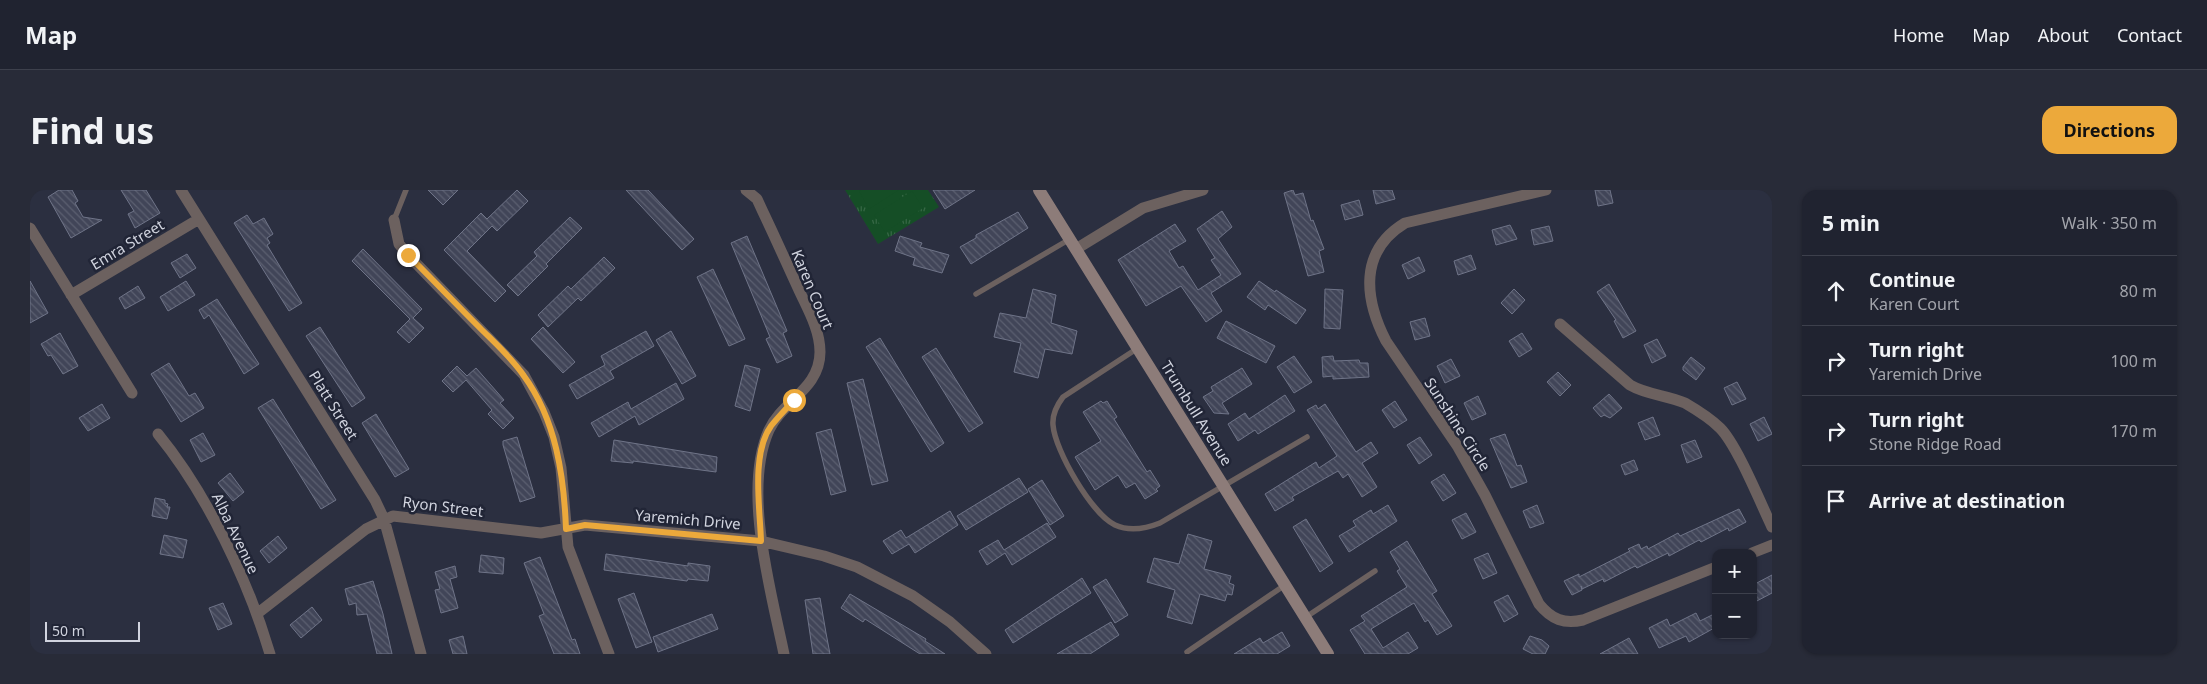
<!DOCTYPE html>
<meta charset="utf-8">
<style>
body{margin:0;font-family:"Noto Sans",sans-serif;background:#282b38;color:#f1f3f6}
.controls{position:absolute;right:15px;bottom:15px;display:grid;overflow:hidden;border-radius:10px;box-shadow:0 1px 4px #0004}
.controls button{width:45px;height:45px;display:grid;place-items:center;padding:0;border:0;border-bottom:1px solid #3d404c;background:#202330;color:#f1f3f6;font:25px sans-serif}
.scale{position:absolute;left:15px;bottom:12px;width:95px;box-sizing:border-box;padding-left:5px;border:2px solid #d1d4df;border-top:0;font-size:14px;line-height:18px;white-space:nowrap;color:#d1d4df;-webkit-text-stroke:4px #212536;paint-order:stroke}
.stop{position:absolute;width:15px;height:15px;margin:-11px;border:4px solid #eca93b;border-radius:50%;background:#fff}
.stop.end{background:#eca93b;border-color:#fff;box-shadow:0 1px 5px #0008}
.list{margin:0;padding:0;list-style:none}
h2{display:flex;justify-content:space-between;align-items:center;height:65px;margin:0;padding:0 20px;font-size:21px}
h2 small{font-size:16px;font-weight:400;color:#a2a4ab}
.list li{display:grid;grid-template-columns:32px 1fr auto;gap:15px;align-items:center;box-sizing:border-box;height:70px;padding:0 20px;border-top:1px solid #3d404c}
.list b{display:block;font-size:19px;white-space:nowrap}
.list p{margin:0;font-size:16px;white-space:nowrap;color:#a2a4ab}
.list em{font-size:16px;font-style:normal;color:#a2a4ab}
.icon{flex:none;width:28px;height:28px;fill:none;stroke:currentColor;stroke-width:2;stroke-linecap:round;stroke-linejoin:round}
.map{position:relative;flex:none;width:1742px;height:464px;overflow:hidden;border-radius:15px}
header{display:flex;align-items:center;gap:30px;box-sizing:border-box;height:70px;padding:0 25px;background:#202330;border-bottom:1px solid #3d404c}
header strong{font-size:24px}
nav{display:flex;gap:28px;margin-inline-start:auto;font-size:18px}
.intro{display:flex;align-items:center;justify-content:space-between;box-sizing:border-box;height:120px;padding:0 30px}
h1{margin:0;font-size:35px}
.button{padding:12px 22px;border-radius:15px;background:#eca93b;color:#111;font-size:18px;font-weight:700}
main{display:flex;gap:30px;padding:0 30px}
aside{flex:1;background:#202330;border-radius:15px;box-shadow:0 1px 4px #0004}
.map>svg:first-child{display:block}
.park{fill:url(#park-tufts)}
.garden{fill:#154e26}
.building{fill:url(#building-back-hatch);stroke:#6f7488}
.lines{fill:none;stroke-linecap:round;stroke-linejoin:round}
.lane{stroke:#6c615f;stroke-width:5.5}
.street{stroke:#6c615f;stroke-width:11}
.secondary{stroke:#8d7c79;stroke-width:12}
.route{stroke:#eca93b;stroke-width:6}
.labels{text-anchor:middle;dominant-baseline:central;stroke-width:5;stroke-linejoin:round;paint-order:stroke}
.street-label{font-size:15px;fill:#d1d4df;stroke:#212536}
</style>
<header>
<strong>Map</strong>
<nav><a>Home</a><a>Map</a><a>About</a><a>Contact</a></nav>
</header>
<div class="intro"><h1>Find us</h1><a class="button">Directions</a></div>
<main>
<div class="map">
<svg width="1742" height="464" viewBox="0 0 1742 464">
<defs>
<pattern id="park-tufts" width="24" height="20" patternUnits="userSpaceOnUse" patternTransform="scale(1.25)"><rect width="24" height="20" fill="#154e26"/><path d="M3 7l-1-3M5 7V3M7 7l1-3M15 17l-1-3M17 17v-4M19 17l1-3" fill="none" stroke="#366745"/></pattern>
<pattern id="building-back-hatch" width="6" height="6" patternUnits="userSpaceOnUse" patternTransform="scale(1.25)"><rect width="6" height="6" fill="#414558"/><path d="M-1 5l2 2M0 0l6 6M5-1l2 2" fill="none" stroke="#5b5f70"/></pattern>
</defs>
<rect width="100%" height="100%" fill="#2b2f40"/>
<!-- park -->
<path class="park" d="M815 0H898L909 17 848 54Z"/>
<!-- garden -->
<path class="garden" d="M831 0H869L839 19 829 1Z
M882 1 893 18 855 42 844 25Z"/>
<!-- building -->
<path class="building" d="M29 0H42L48 11 45 13 53 27 72 30 41 48 18 7Z
M91 0H116L130 23 105 38 98 24 104 21Z
M398 0H428L413 15Z
M487 0 498 11 467 41 462 36 437 61 476 101 465 112 414 60 451 23 457 29Z
M596 0H618L664 49 652 60Z
M903 0H945L915 19Z
M1263 0 1265 5 1273 3 1281 31 1283 30 1294 59 1289 61 1294 82 1278 86 1254 3Z
M1343 0H1362L1365 9 1346 14Z
M1565 0H1580L1583 13 1568 16Z
M1329 10 1333 25 1315 30 1311 15Z
M1192 21 1202 37 1188 49 1211 84 1181 103 1192 121 1176 132 1151 96 1116 116 1088 70 1145 34 1156 51 1139 61 1149 78 1153 76 1168 100 1191 85 1181 70 1185 68 1167 39Z
M988 22 998 38 941 74 930 57 946 48V45Z
M217 25 223 34 234 28 243 44 237 48 240 53 237 55 272 113 259 121 204 33Z
M540 27 552 38 516 74 518 76 488 106 477 95 507 66 504 62Z
M1480 35 1487 49 1466 55 1462 40Z
M1519 36 1523 51 1504 55 1501 40Z
M717 46 757 141 753 143 762 166 747 173 736 149 740 147 701 53Z
M870 46 892 53 890 57 919 65 912 83 883 75 885 68 865 61Z
M333 59 392 119 383 128 394 138 379 153 367 142 380 129 322 71Z
M157 64 166 78 150 88 141 73Z
M1441 65 1446 79 1428 85 1424 71Z
M574 67 585 78 551 111 548 108 518 137 508 125 538 96 541 99Z
M1389 67 1395 81 1378 89 1372 75Z
M683 79 715 149 699 156 667 87Z
M0 91 18 123 0 133Z
M156 91 165 105 138 121 130 107Z
M1229 91 1245 102 1246 100 1276 120 1266 134 1238 115 1235 120 1217 107Z
M1579 94 1606 141 1593 148 1584 131 1586 130 1567 102Z
M108 96 115 108 95 119 89 108Z
M1003 99 1026 105 1021 133 1047 141 1042 164 1015 159 1008 188 984 182 991 153 964 147 970 123 996 128Z
M1295 99 1313 100 1310 139 1294 138Z
M1484 99 1495 110 1482 124 1471 113Z
M187 109 229 174 214 184 179 125 174 129 169 120Z
M1395 128 1400 146 1385 150 1380 132Z
M1196 131 1245 156 1236 173 1187 148Z
M290 137 335 208 322 217 276 146Z
M513 137 545 172 533 183 501 149Z
M616 141 624 156 580 181 584 188 547 209 539 195 575 175 571 166Z
M641 141 666 186 652 194 626 150Z
M30 143 48 176 33 184 21 165 18 166 11 154Z
M1492 143 1502 159 1489 167 1479 151Z
M850 148 914 253 901 262 836 157Z
M1627 149 1636 166 1622 173 1614 155Z
M906 158 953 233 939 242 892 167Z
M1264 166 1282 192 1264 203 1247 177Z
M1303 166 1304 171 1329 170 1330 173H1338L1339 187 1303 189V186L1293 187 1292 167Z
M1661 167 1675 178 1666 190 1653 180V177Z
M1421 169 1430 186 1415 193 1407 176Z
M139 173 159 206 165 203 174 218 151 232 121 184Z
M715 175 730 179 720 221 705 216Z
M427 176 437 186 446 178 474 210 470 213 484 228 473 239 458 224 462 220 436 190 423 202 412 191Z
M1212 178 1222 194 1192 213 1199 224 1184 223 1173 207 1183 201 1181 197Z
M1528 182 1541 195 1530 206 1517 192Z
M833 189 858 291 842 295 817 193Z
M1707 192 1716 209 1702 215 1694 198Z
M646 193 654 209 609 235 605 226 569 247 561 233 598 212 601 219Z
M1579 204 1592 218 1580 228 1574 225 1571 227 1563 218Z
M1255 205 1265 221 1228 244 1225 240 1208 251 1198 234 1215 223 1219 229Z
M1448 206 1456 224 1442 230 1434 213Z
M243 209 306 310 291 319 228 218Z
M1071 211 1073 213 1077 211 1087 227 1084 229 1117 282 1120 280 1130 296 1126 299 1128 301 1115 309 1105 293 1096 298 1088 285 1065 300 1045 267 1071 251 1053 222Z
M1365 211 1377 230 1364 238 1352 220Z
M72 214 80 228 58 241 49 228Z
M1295 214 1326 262 1341 252 1348 263 1332 273 1347 297 1332 307 1318 284 1313 288 1308 281 1262 307 1264 310 1245 321 1235 304 1286 272 1289 278 1307 266 1277 220 1286 215 1288 219Z
M346 224 379 279 365 287 332 233Z
M1623 227 1630 245 1615 250 1608 233Z
M1734 227 1742 244 1728 251 1720 234Z
M801 239 816 301 801 305 786 243Z
M173 243 185 265 171 272 160 250Z
M1475 244 1487 276 1491 275 1497 292 1481 298 1460 249Z
M487 247 505 307 490 312 473 255V251Z
M1390 247 1402 265 1389 274 1377 255Z
M584 250 687 267 686 282 603 271V273L581 271Z
M1665 250 1672 267 1657 273 1651 255Z
M1604 270 1608 280 1595 285 1591 275Z
M200 283 214 302 203 311 188 293Z
M1414 284 1426 303 1413 311 1401 292Z
M989 288 998 302 936 340 927 326Z
M1012 290 1034 326 1020 335 998 299Z
M125 308 135 310V313L138 314 137 317H140L137 329 122 326Z
M1358 315 1367 331 1319 362 1309 346 1326 336 1323 331 1341 320 1343 324Z
M1507 315 1514 333 1500 338 1493 321Z
M1709 319 1716 332 1699 341 1698 338 1671 352 1669 350 1639 366 1638 363 1607 378 1605 376 1574 392 1573 389 1552 399 1551 396 1552 400 1542 405 1534 391 1549 384V387L1600 361 1598 359 1609 354 1611 359 1617 356 1618 359 1648 343 1650 346Z
M920 321 928 335 885 363 879 354 862 364 853 351 871 340 876 348Z
M1436 323 1446 342 1432 349 1422 330Z
M1276 329 1303 373 1290 382 1263 337Z
M1017 333 1026 347 982 375 975 363 957 375 949 361 968 350 974 360Z
M1158 344 1182 351 1174 379 1201 386 1199 393 1204 395 1202 405 1197 404 1195 411 1170 404 1162 434 1137 427 1145 400 1117 392 1124 368 1149 374Z
M134 345 157 350 153 368 130 364Z
M248 346 257 358 239 373 230 361Z
M1377 351 1407 401 1402 404 1422 436 1407 445 1398 430 1395 432 1384 413 1341 439 1353 458 1378 442 1388 458 1378 464H1335L1320 440 1335 431 1331 426 1377 397 1367 381 1370 379 1360 362Z
M1458 363 1467 383 1453 389 1444 369Z
M576 364 658 376V373L680 376 678 391 658 389 657 391 574 380Z
M451 365 474 368 473 384 449 382Z
M510 367 542 450 545 449 550 464H524L509 426 514 424 494 373Z
M425 376 427 387 420 389 428 418 411 423 405 400 410 399 405 382Z
M1742 385V403L1723 413V395Z
M1052 388 1061 403 983 453 975 440Z
M1076 389 1098 425 1085 433 1063 397Z
M343 391 353 424 362 464H347L337 424 327 425 326 413 319 415 315 399Z
M604 403 622 452 606 458 588 409Z
M820 404 896 449 895 451 915 464H890L835 429 833 432 811 418Z
M1478 405 1488 424 1474 432 1464 412Z
M790 408 796 443 800 464H783L775 410Z
M193 413 202 434 188 440 179 418Z
M282 417 292 430 271 448 260 435Z
M1666 423 1670 431 1686 423V437L1659 452 1656 446 1629 458 1619 438 1637 429 1640 436Z
M682 424 688 439 628 462 623 447Z
M1081 432 1089 445 1060 464H1027Z
M1252 442 1260 456 1247 464H1204L1230 448 1233 453Z
M433 446 437 464H423L419 450Z
M1500 446 1512 450 1519 456 1515 464H1503L1493 459Z
M1599 448 1608 464H1570Z"/>
<g class="lines">
<!-- lane -->
<path class="lane" d="M364 30 376 0
M946 104 1040 49
M1108 158 1033 207C1027 215 1022 224 1023 235 1025 261 1062 324 1085 335 1100 342 1115 339 1130 333L1277 247
M1276 427 1345 381
M1157 462 1255 395"/>
<!-- street -->
<path class="street" d="M151 0 345 310 354 329 391 464
M716 0 727 9 733 22C745 47 756 72 768 98 777 118 790 139 790 162 790 199 752 211 739 240 712 300 741 401 754 464
M1516 0 1375 33C1329 61 1334 108 1356 151L1428 257 1455 305 1509 414C1522 430 1534 434 1553 430L1686 377
M364 30 369 54 378 65 494 185 514 222 524 247 531 278 538 357 579 464
M0 38 102 203
M1046 59 1113 18 1173 0
M41 105 169 29
M1530 134 1600 195C1617 205 1637 205 1655 213 1667 220 1680 228 1690 238 1707 255 1730 312 1742 337
M128 244C177 304 218 390 240 464
M1722 363 1742 355
M228 423 336 339 363 326 511 343 555 335 731 351 794 366 827 377 883 406 920 432 956 464"/>
<!-- secondary -->
<path class="secondary" d="M1009 0 1298 464"/>
</g>
<g class="lines">
<!-- route -->
<path class="route" d="M378 65C402 89 426 114 450 138 465 153 482 168 494 186 526 230 534 286 536 339L555 335 731 351C730 318 721 264 741 236 748 227 757 218 764 210"/>
</g>
<g class="labels">
<!-- street labels -->
<g class="street-label">
<text transform="translate(97 54) rotate(-31)">Emra Street</text>
<text transform="translate(783 99) rotate(67)">Karen Court</text>
<text transform="translate(304 215) rotate(58)">Platt Street</text>
<text transform="translate(1167 223) rotate(58)">Trumbull Avenue</text>
<text transform="translate(1428 234) rotate(57)">Sunshine Circle</text>
<text transform="translate(413 316) rotate(7)">Ryon Street</text>
<text transform="translate(658 329) rotate(5)">Yaremich Drive</text>
<text transform="translate(206 343) rotate(64)">Alba Avenue</text>
</g>
</g>
</svg>
<div class="controls">
<button>+</button>
<button>−</button>
</div>
<div class="scale">50 m</div>
<div class="stop" style="left:764px;top:210px"></div>
<div class="stop end" style="left:378px;top:65px"></div>
</div>
<aside>
<h2>5 min<small>Walk · 350 m</small></h2>
<ul class="list">
<li><svg class="icon" aria-label="ahead" viewBox="0 0 24 24"><path d="M12 20V5M6 11l6-6 6 6"/></svg><div><b>Continue</b><p>Karen Court</p></div><em>80 m</em></li>
<li><svg class="icon" aria-label="right" viewBox="0 0 24 24"><path d="M7 20v-9h11M14 6l5 5-5 5"/></svg><div><b>Turn right</b><p>Yaremich Drive</p></div><em>100 m</em></li>
<li><svg class="icon" aria-label="right" viewBox="0 0 24 24"><path d="M7 20v-9h11M14 6l5 5-5 5"/></svg><div><b>Turn right</b><p>Stone Ridge Road</p></div><em>170 m</em></li>
<li><svg class="icon" aria-label="arrive" viewBox="0 0 24 24"><path d="M6 21V4h12l-3 4 3 4H6"/></svg><div><b>Arrive at destination</b></div></li>
</ul>
</aside>
</main>
